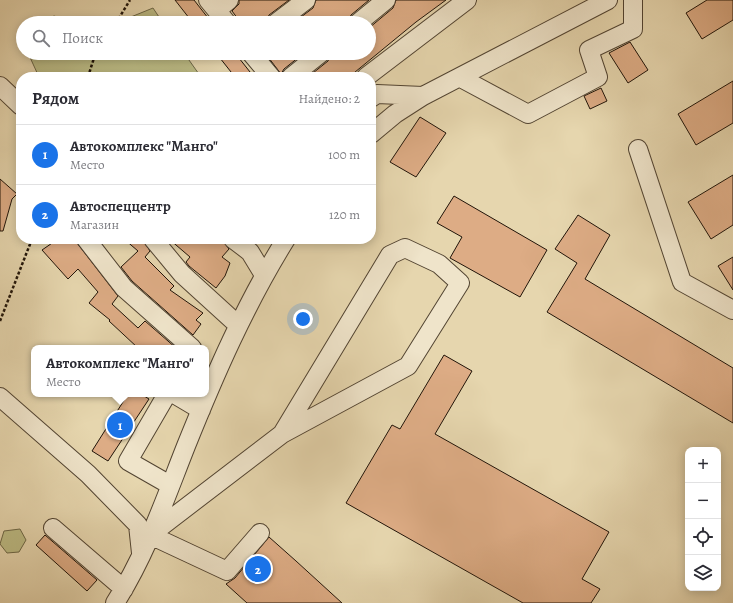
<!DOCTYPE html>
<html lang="ru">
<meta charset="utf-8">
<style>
body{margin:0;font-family:Alegreya,serif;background:#f7f7f7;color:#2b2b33}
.controls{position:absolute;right:12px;bottom:12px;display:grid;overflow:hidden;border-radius:8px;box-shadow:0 2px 10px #0003}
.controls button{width:36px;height:36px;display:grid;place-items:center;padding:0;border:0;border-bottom:1px solid #e1e1e2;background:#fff;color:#2b2b33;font:20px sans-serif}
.you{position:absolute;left:303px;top:319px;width:14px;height:14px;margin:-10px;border:3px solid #fff;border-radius:50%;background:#1a73e8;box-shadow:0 0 0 6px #1a73e833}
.badge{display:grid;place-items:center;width:26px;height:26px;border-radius:50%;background:#1a73e8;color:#fff;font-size:13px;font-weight:700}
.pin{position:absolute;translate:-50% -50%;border:2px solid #fff;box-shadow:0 1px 4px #0006}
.popup{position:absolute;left:31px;top:345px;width:178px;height:52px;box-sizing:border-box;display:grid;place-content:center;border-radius:8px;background:#fff;filter:drop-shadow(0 1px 3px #0005);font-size:13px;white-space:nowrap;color:#7c7c81}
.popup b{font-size:15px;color:#2b2b33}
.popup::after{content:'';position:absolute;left:50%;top:100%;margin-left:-8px;border:8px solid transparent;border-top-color:#fff}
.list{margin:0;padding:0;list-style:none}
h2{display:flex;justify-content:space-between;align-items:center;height:52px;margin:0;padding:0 16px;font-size:17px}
h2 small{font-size:13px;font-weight:400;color:#7c7c81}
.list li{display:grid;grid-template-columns:26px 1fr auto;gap:12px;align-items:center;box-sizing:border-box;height:60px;padding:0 16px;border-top:1px solid #e1e1e2}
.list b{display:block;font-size:15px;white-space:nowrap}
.list p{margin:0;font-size:13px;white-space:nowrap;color:#7c7c81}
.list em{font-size:13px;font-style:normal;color:#7c7c81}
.icon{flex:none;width:22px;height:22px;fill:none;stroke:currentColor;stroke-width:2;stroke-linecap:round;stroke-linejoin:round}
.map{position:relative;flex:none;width:733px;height:603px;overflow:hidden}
.search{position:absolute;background:#fff;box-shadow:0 2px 10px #0003;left:16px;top:16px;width:360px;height:44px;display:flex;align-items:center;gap:10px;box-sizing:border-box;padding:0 14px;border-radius:22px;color:#7c7c81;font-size:15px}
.panel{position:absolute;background:#fff;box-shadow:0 2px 10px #0003;left:16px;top:72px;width:360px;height:172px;border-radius:16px}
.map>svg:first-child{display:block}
.green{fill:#bdbc85;stroke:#6e6847}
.building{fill:#ddac85;stroke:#201409}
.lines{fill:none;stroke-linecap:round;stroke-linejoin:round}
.minor-casing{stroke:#524432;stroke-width:20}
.path{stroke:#201409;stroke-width:2.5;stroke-dasharray:3 2;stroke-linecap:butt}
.minor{stroke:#efe4ca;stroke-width:18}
</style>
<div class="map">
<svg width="733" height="603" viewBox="0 0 733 603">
<rect width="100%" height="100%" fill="#e6d6ae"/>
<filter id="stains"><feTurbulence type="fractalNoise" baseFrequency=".005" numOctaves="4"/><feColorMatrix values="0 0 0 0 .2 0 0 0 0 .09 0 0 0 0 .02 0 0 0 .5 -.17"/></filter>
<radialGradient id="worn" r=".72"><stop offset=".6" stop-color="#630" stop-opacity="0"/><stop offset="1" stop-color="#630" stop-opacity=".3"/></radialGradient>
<!-- green -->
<path class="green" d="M153 8 163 23H116Z
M54 16 76 23H40Z
M28 53H184L201 77H39Z
M20 529 26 540 19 552 7 553 0 544 4 531Z"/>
<!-- building -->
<path class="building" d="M175 0H194L212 23H193Z
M239 0H289L269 15 266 23H241L232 11 239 4Z
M316 0H369L351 15 348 23H293L313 8Z
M396 0H446L416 22 349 77H308L328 61 331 53H369V28L393 8Z
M707 0H733V20L702 39 686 13Z
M630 42 648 70 628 83 609 53Z
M216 53H235L254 77H235Z
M265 53H304L284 69 281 74Z
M733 81V123L696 145 678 114Z
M601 88 607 101 590 109 584 96Z
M420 117 446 133 416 177 390 162Z
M733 175V225L711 239 688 202Z
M0 179 17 194 12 199 3 231H0Z
M454 196 547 250 520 297 450 258 462 237 437 223Z
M578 215 610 235 585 279 733 368V423L547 312 577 263 555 249Z
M58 239H74L118 296 112 304 138 328 145 321 176 348H138L109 321 110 320 89 303 98 292 78 269 68 279 42 250Z
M124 239H143L150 251 145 257 174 286 170 290 203 313 196 320 201 324 193 335 132 281 121 267 138 251Z
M169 239H220L223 241 229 249 222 257 230 263 225 276 216 288 189 266 186 262 190 257Z
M733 257V290L718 266Z
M444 355 472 371 435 434 609 532 582 579 600 589 591 603H523L346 503 392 425 400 429Z
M128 394H141L149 399 108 461 92 451Z
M45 535 97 580 87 591 36 545Z
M269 537 296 561 342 603H247L226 584 235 578Z"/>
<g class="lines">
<!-- minor casing -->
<g class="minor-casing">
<path id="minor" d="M208 0 227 23
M217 10 229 0
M276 23 306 0
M358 23 386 0
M251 53 271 77
M291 77 321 53
M366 77 467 0
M459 77 528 114 598 77 589 50 633 29V0
M0 86 21 106
M371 98 377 94 423 96
M371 134 395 114 423 96 608 0
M638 149 682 282 733 310
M86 239 124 288 192 348
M153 239 182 274 238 325
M233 239 250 252 264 275
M167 394 128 461 170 485
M174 394 201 410
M0 397 88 474 138 525 141 553
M53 528 124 589
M150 535 282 434 408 366 460 283 439 264 405 248 390 255 282 434
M150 535 227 571 260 533
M115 603C146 555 165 499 186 446 215 374 245 305 286 239"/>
</g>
<!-- path -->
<path class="path" d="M116 23 130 0
M88 77 93 61 98 53
M0 321 32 239"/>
<!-- minor -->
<use href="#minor" class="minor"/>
</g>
<rect width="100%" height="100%" filter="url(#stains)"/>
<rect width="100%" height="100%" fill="url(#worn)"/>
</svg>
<div class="controls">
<button>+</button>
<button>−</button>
<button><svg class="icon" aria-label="locate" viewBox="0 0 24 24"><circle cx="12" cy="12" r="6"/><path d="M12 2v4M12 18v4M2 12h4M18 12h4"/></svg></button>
<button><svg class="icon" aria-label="layers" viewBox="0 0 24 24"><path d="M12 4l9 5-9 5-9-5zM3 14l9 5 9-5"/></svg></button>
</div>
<div class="you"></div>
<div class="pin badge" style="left:120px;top:425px">1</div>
<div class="popup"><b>Автокомплекс &quot;Манго&quot;</b>Место</div>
<div class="pin badge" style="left:258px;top:569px">2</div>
<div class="search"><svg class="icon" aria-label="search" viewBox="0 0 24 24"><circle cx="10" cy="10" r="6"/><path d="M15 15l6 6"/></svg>Поиск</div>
<section class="panel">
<h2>Рядом<small>Найдено: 2</small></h2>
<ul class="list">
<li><span class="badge">1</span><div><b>Автокомплекс &quot;Манго&quot;</b><p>Место</p></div><em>100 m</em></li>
<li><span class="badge">2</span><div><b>Автоспеццентр</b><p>Магазин</p></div><em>120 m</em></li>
</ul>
</section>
</div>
